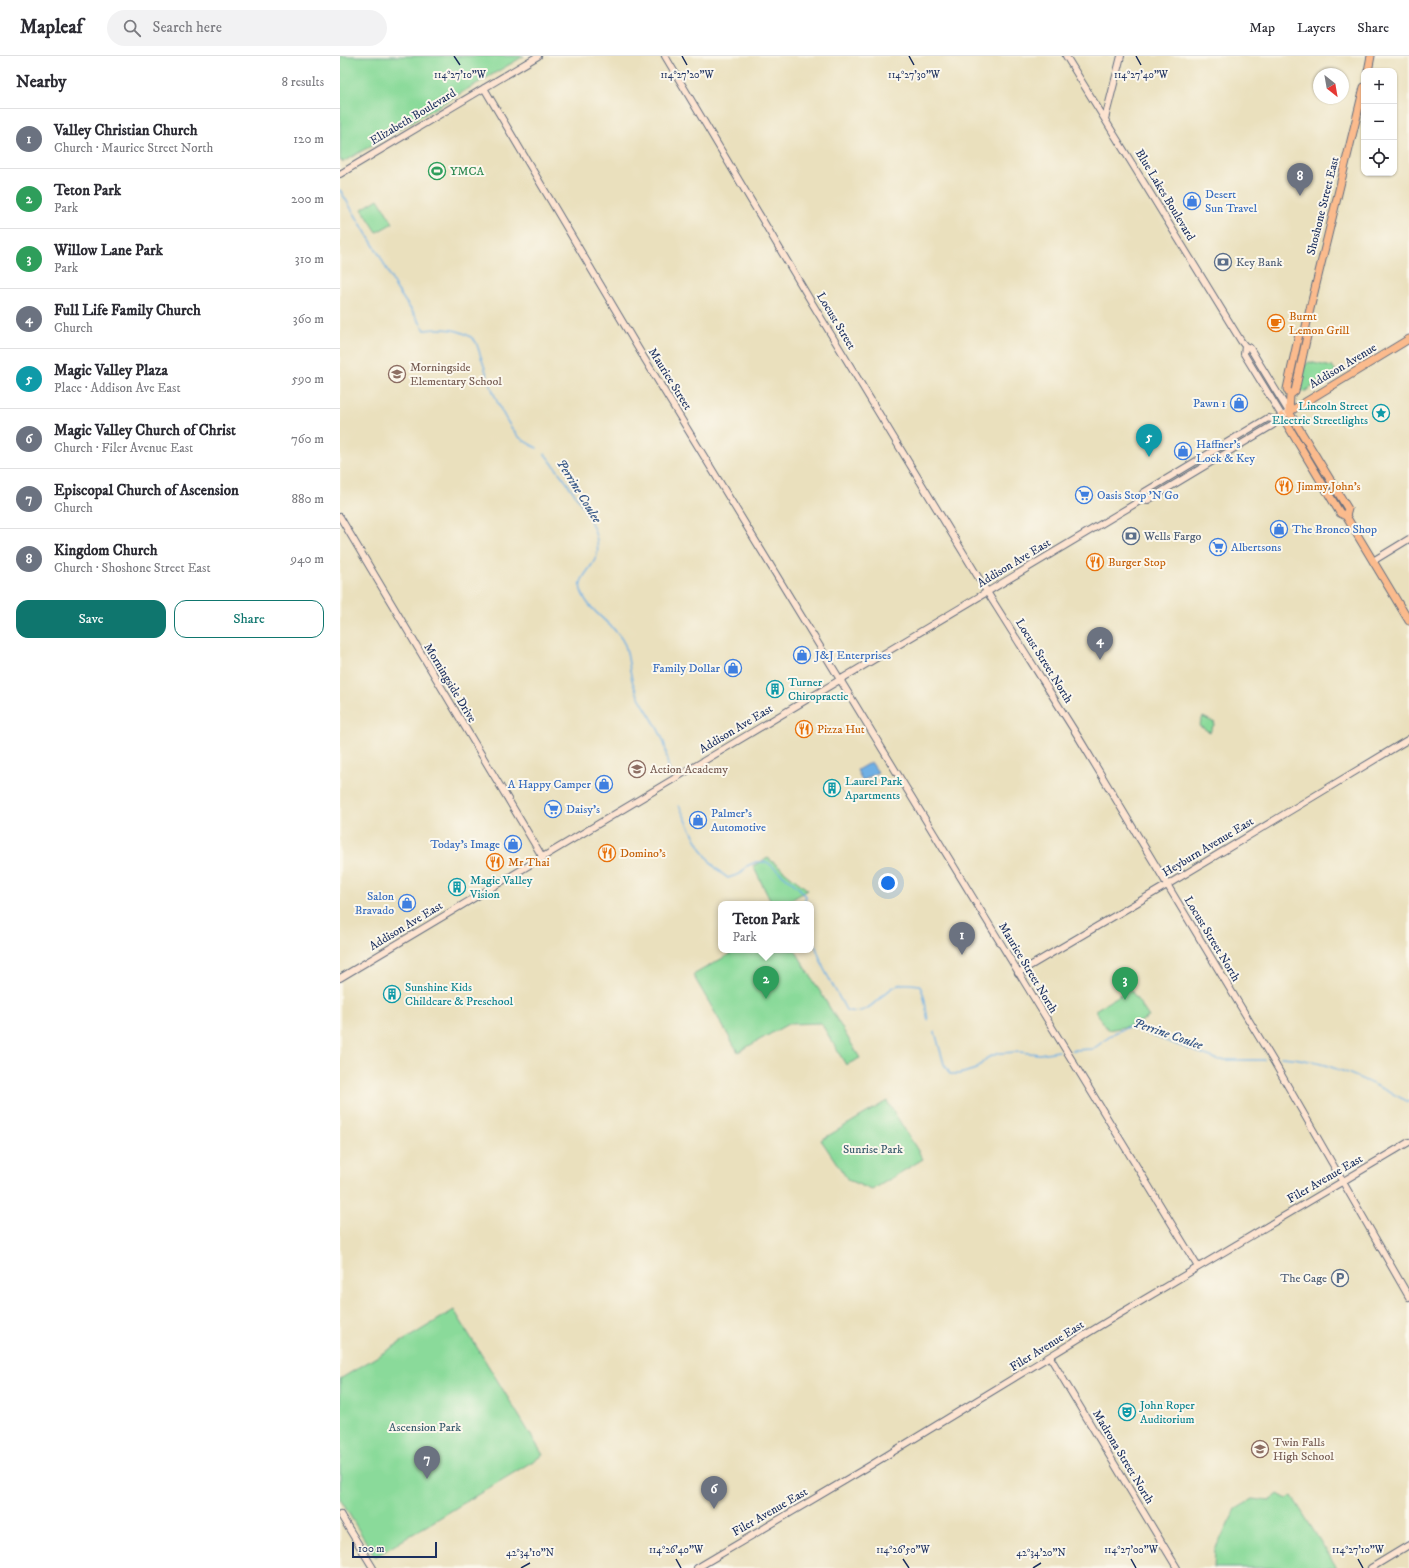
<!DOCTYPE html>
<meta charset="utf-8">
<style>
body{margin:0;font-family:"IM FELL DW Pica",serif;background:#f2f2f3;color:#2b2b33}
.controls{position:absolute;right:12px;top:12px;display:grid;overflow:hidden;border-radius:8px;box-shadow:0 1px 3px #0004}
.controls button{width:36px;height:36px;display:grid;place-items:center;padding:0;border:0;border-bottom:1px solid #e1e1e2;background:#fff;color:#2b2b33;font:20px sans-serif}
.compass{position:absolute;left:973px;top:12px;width:36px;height:36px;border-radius:50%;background:#fff;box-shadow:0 1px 3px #0004;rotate:149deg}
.scale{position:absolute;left:12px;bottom:10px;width:85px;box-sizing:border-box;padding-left:4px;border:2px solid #1b2f5e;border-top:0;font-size:11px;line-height:14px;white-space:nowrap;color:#1b2f5e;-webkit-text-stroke:3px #fbf7ec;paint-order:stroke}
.you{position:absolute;left:548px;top:827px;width:14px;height:14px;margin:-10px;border:3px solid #fff;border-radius:50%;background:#1a73e8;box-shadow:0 0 0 6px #1a73e833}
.badge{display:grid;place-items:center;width:26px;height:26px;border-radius:50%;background:#0f766e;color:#fff;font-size:13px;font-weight:700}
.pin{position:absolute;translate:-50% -33px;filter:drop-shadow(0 1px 2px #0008)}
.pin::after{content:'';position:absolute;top:21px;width:14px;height:12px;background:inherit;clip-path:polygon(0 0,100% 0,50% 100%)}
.popup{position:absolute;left:378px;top:845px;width:96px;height:52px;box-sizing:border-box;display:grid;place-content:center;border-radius:8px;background:#fff;filter:drop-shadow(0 1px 3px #0005);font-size:13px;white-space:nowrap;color:#7c7c81}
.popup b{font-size:15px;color:#2b2b33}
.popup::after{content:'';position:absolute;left:50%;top:100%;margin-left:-8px;border:8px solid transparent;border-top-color:#fff}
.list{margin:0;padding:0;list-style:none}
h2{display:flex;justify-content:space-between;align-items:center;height:52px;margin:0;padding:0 16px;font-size:17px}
h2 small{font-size:13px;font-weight:400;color:#7c7c81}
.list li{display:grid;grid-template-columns:26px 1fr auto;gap:12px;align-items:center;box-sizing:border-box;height:60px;padding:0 16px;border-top:1px solid #e1e1e2}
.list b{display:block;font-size:15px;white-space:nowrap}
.list p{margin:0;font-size:13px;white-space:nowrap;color:#7c7c81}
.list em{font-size:13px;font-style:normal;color:#7c7c81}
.actions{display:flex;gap:8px;padding:12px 16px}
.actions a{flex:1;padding:9px 0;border:1px solid #0f766e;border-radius:12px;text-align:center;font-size:14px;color:#0f766e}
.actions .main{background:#0f766e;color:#fff}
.icon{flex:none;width:22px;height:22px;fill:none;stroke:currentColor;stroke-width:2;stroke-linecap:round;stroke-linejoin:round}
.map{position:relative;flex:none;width:1069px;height:1512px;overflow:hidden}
header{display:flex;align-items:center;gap:24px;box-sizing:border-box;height:56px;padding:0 20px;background:#fff;border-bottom:1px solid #e1e1e2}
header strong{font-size:19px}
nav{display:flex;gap:22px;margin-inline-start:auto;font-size:14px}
.search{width:280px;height:36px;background:#f2f2f3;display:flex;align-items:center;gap:10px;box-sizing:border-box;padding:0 14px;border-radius:22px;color:#7c7c81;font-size:15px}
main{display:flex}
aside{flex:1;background:#fff}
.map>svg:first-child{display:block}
.green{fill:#8ada9a;stroke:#52847c}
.water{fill:#70b0e4;stroke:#4670a1}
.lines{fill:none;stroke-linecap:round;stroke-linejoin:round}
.stream{stroke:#70b0e4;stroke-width:1.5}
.secondary-casing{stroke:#636d7f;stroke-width:8}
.primary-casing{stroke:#636d7f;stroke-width:9}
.secondary{stroke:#fde4d1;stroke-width:6}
.primary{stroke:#fbbb8d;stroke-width:7}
.ticks{fill:none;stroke:#1b2f5e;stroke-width:1.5}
.labels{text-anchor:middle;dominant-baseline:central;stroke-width:4;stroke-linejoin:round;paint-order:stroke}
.street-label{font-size:12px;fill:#1b2f5e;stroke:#fbf7ec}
.leisure-label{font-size:12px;fill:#27864d;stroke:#fbf7ec;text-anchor:start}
.shop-label{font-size:12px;fill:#366cbe;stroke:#fbf7ec;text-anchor:start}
.service-label{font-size:12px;fill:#4e5e75;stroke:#fbf7ec;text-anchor:start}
.food-label{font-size:12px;fill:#c56008;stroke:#fbf7ec;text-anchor:start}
.education-label{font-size:12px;fill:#785e54;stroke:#fbf7ec;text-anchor:start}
.culture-label{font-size:12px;fill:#0d838f;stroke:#fbf7ec;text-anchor:start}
.park-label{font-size:12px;fill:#375a6d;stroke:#fbf7ec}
.water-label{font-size:13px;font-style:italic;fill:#355686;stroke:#fbf7ec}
.ticks-label{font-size:10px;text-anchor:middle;fill:#1b2f5e;stroke:#fbf7ec;stroke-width:4;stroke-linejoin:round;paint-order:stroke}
</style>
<header>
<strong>Mapleaf</strong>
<div class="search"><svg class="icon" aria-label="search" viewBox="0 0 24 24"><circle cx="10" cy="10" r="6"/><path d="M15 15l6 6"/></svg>Search here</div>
<nav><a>Map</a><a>Layers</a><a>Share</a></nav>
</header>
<main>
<aside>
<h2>Nearby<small>8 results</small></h2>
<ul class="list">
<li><span class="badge" style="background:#6b7280">1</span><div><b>Valley Christian Church</b><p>Church · Maurice Street North</p></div><em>120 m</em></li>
<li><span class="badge" style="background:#2e9e5b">2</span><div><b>Teton Park</b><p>Park</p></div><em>200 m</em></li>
<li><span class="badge" style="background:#2e9e5b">3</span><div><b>Willow Lane Park</b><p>Park</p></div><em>310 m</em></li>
<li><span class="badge" style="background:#6b7280">4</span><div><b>Full Life Family Church</b><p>Church</p></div><em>360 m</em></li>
<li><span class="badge" style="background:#0f9aa8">5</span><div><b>Magic Valley Plaza</b><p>Place · Addison Ave East</p></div><em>590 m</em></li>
<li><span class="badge" style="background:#6b7280">6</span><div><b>Magic Valley Church of Christ</b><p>Church · Filer Avenue East</p></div><em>760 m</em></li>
<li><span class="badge" style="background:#6b7280">7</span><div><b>Episcopal Church of Ascension</b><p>Church</p></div><em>880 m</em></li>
<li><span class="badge" style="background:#6b7280">8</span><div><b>Kingdom Church</b><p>Church · Shoshone Street East</p></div><em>940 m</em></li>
</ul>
<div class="actions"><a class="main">Save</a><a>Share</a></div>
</aside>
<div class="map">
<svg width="1069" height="1512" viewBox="0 0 1069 1512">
<rect width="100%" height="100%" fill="#fbf7ec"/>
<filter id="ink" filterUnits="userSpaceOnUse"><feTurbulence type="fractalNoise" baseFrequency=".025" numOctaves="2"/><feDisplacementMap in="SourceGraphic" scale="8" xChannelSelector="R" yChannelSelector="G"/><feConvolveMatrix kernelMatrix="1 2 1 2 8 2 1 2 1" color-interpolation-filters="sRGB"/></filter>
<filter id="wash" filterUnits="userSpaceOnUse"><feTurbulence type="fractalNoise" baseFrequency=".012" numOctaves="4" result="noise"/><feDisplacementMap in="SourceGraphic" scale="16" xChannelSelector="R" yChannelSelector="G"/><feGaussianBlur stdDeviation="0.9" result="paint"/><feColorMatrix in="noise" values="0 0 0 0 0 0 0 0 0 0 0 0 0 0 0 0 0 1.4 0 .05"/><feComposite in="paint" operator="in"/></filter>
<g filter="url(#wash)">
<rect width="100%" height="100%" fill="#eae0bd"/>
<!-- green -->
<path class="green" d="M0 0H184L3 106 0 103Z
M38 143 53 167 37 176 22 153Z
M969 306 992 311 996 315 964 336 959 334 964 310Z
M863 661 875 667 870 676 859 670Z
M428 802 468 834 444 848H432L413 810Z
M397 894H455L520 1002 506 1009 481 967 448 968 398 996 353 919Z
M790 933 809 961 794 969 768 974 755 954Z
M547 1045 583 1103 532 1134 508 1124 481 1084Z
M114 1254 203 1399 35 1501 0 1443V1323Z
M938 1438 947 1443 952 1440 997 1512H874L875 1493 896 1453 913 1443 930 1445Z"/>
<!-- water -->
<path class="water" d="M531 706 538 716 522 725 517 714Z"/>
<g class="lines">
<!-- stream -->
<path class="stream" d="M0 134 40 200 56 232 85 274C102 272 124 272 136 286 147 317 156 355 178 380 183 385 191 389 197 392
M205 398C223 422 263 468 257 499 254 511 237 522 241 534 248 557 276 568 285 589 289 600 289 617 294 630 301 649 316 665 323 684 328 695 325 704 330 716
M339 750C352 774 364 807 388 822L400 818 407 810 416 806H427L458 831 466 840 464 848
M471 878 484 913 506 954C528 962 538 940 554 931 562 926 570 928 579 929 586 938 585 952 588 964
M595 976 604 1008 610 1018H620L636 1013 647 1002 659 997 679 996 699 998 719 995
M732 994 753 993 776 976 788 971 879 1004H924
M941 1001C986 1003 1029 1026 1069 1046"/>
</g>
</g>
<g filter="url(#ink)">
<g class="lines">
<!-- secondary casing -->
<g class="secondary-casing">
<path id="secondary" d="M325 0 472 247 649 539 739 682 934 1006 1069 1241
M144 32 298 292 858 1211
M765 63 781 0
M0 118 198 0
M905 290 904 298 942 360
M803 443V437L928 362 936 364
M0 461 203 802
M1033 505 1069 483
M678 917 827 829 1069 683
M0 922 803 443 808 444 933 369 936 364 949 356 910 292 905 290 901 285 726 0
M710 1301 837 1512
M0 1458 33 1512
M357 1512 526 1412 776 1260 1069 1086
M1031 1512 1069 1489"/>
</g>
<!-- primary casing -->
<g class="primary-casing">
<path id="primary" d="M1028 15 1031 0
M950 339 955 335 967 280 965 275 970 253 1024 31
M949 356 1069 283
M949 356 1008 453 1006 460
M949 356 950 339 947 333 959 278 965 275
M942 360 1000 457 1006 460 1069 565"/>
</g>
<!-- secondary -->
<use href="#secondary" class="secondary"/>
<!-- primary -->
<use href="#primary" class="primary"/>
</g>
</g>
<!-- ticks -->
<path class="ticks" d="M114 0 120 9M342 0 347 9M569 0 574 9M796 0 801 9M336 1503 341 1512M563 1503 569 1512M791 1503 796 1512M1018 1503 1023 1512M181 1512 190 1507M693 1512 701 1507"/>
<!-- icons -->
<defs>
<g id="stadium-ring" transform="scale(0.9)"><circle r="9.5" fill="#fbf7ec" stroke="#2e9e5b" stroke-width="1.5"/><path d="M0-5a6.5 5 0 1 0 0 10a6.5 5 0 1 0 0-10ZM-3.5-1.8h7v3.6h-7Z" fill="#2e9e5b"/></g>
<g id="shop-ring" transform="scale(0.9)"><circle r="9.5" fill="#fbf7ec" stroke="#3f7fe0" stroke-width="1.5"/><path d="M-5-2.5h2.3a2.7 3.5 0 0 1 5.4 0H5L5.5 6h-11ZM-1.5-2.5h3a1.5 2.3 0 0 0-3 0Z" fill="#3f7fe0"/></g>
<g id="bank-ring" transform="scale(0.9)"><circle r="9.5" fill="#fbf7ec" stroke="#5c6f8a" stroke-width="1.5"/><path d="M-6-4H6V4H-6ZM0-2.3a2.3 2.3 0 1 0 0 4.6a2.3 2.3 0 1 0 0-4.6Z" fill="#5c6f8a"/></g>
<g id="cafe-ring" transform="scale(0.9)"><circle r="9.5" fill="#fbf7ec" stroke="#e8710a" stroke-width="1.5"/><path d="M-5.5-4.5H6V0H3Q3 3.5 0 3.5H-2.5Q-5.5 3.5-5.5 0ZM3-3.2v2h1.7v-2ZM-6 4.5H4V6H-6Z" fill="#e8710a"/></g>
<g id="school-ring" transform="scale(0.9)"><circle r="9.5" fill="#fbf7ec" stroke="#8d6e63" stroke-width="1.5"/><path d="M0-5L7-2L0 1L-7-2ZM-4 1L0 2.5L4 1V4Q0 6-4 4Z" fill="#8d6e63"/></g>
<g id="sight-ring" transform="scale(0.9)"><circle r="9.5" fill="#fbf7ec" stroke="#0f9aa8" stroke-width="1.5"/><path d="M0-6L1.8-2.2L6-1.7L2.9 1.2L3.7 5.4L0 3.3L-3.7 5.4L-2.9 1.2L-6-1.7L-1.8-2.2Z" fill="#0f9aa8"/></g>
<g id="restaurant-ring" transform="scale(0.9)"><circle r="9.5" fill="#fbf7ec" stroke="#e8710a" stroke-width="1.5"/><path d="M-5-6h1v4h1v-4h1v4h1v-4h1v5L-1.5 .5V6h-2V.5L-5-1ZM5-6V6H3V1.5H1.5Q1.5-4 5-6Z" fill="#e8710a"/></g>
<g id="supermarket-ring" transform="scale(0.9)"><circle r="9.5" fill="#fbf7ec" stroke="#3f7fe0" stroke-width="1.5"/><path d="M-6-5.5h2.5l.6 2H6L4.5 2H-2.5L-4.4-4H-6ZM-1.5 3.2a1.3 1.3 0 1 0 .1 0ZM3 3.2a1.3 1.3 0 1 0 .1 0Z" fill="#3f7fe0"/></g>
<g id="building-ring" transform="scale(0.9)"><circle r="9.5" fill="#fbf7ec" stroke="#0f9aa8" stroke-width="1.5"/><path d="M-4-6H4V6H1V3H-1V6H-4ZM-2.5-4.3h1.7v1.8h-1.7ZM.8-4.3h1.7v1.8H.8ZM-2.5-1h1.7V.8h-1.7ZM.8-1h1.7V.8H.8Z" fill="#0f9aa8"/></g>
<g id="parking-ring" transform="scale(0.9)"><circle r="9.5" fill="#fbf7ec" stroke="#5c6f8a" stroke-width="1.5"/><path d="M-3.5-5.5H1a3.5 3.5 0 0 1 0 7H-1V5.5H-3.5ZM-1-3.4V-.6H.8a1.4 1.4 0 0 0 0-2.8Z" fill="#5c6f8a"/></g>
<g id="theatre-ring" transform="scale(0.9)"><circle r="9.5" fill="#fbf7ec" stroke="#0f9aa8" stroke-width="1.5"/><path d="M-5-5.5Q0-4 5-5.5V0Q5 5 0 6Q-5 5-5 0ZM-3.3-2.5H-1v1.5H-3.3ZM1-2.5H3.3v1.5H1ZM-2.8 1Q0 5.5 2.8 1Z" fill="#0f9aa8"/></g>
</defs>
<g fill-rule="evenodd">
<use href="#stadium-ring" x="97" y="115"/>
<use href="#shop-ring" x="852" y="145"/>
<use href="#bank-ring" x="883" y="206"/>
<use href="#cafe-ring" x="936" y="267"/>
<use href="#school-ring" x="57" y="318"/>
<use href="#shop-ring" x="899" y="347"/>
<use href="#sight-ring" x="1041" y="357"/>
<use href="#shop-ring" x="843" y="395"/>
<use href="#restaurant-ring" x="944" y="430"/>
<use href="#supermarket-ring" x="744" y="439"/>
<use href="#shop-ring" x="939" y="473"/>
<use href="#bank-ring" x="791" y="480"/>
<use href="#supermarket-ring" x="878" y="491"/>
<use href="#restaurant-ring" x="755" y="506"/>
<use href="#shop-ring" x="462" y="599"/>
<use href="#shop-ring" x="393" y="612"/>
<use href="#building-ring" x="435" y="633"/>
<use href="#restaurant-ring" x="464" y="673"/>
<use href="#school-ring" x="297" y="713"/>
<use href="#shop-ring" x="264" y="728"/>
<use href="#building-ring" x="492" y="732"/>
<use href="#supermarket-ring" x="213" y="753"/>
<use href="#shop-ring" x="358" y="764"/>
<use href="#shop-ring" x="173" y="788"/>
<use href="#restaurant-ring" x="267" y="797"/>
<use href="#restaurant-ring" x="155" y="806"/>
<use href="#building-ring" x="117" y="831"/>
<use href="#shop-ring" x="67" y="847"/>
<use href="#building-ring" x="52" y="938"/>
<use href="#parking-ring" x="1000" y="1222"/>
<use href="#theatre-ring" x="787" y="1356"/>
<use href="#school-ring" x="920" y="1393"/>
</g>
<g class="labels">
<!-- street labels -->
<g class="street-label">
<text transform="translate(73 61) rotate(-31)">Elizabeth Boulevard</text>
<text transform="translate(825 139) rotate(59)">Blue Lakes Boulevard</text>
<text transform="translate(983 150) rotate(-76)">Shoshone Street East</text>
<text transform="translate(496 265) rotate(59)">Locust Street</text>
<text transform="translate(1003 310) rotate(-31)">Addison Avenue</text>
<text transform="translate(330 323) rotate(58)">Maurice Street</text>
<text transform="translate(674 507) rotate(-31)">Addison Ave East</text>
<text transform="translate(704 605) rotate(58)">Locust Street North</text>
<text transform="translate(110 627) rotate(59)">Morningside Drive</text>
<text transform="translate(396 673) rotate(-31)">Addison Ave East</text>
<text transform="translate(868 791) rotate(-31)">Heyburn Avenue East</text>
<text transform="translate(66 870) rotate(-31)">Addison Ave East</text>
<text transform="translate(872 883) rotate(59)">Locust Street North</text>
<text transform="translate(688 912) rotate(59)">Maurice Street North</text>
<text transform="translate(985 1123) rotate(-30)">Filer Avenue East</text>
<text transform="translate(707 1290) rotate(-32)">Filer Avenue East</text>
<text transform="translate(783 1401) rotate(59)">Madrona Street North</text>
<text transform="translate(430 1456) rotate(-30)">Filer Avenue East</text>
</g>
<!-- leisure labels -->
<g class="leisure-label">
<text x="110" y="115">YMCA</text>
</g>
<!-- shop labels -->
<g class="shop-label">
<text x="865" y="138">Desert<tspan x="865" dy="14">Sun Travel</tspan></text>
<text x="886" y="347" text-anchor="end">Pawn 1</text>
<text x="856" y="388">Haffner's<tspan x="856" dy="14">Lock &amp; Key</tspan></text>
<text x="757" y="439">Oasis Stop 'N Go</text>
<text x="952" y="473">The Bronco Shop</text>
<text x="891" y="491">Albertsons</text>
<text x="475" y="599">J&amp;J Enterprises</text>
<text x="380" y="612" text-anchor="end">Family Dollar</text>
<text x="251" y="728" text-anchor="end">A Happy Camper</text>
<text x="226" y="753">Daisy’s</text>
<text x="371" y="757">Palmer's<tspan x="371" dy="14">Automotive</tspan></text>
<text x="160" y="788" text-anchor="end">Today’s Image</text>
<text x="54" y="840" text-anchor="end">Salon<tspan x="54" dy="14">Bravado</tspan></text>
</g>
<!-- service labels -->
<g class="service-label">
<text x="896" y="206">Key Bank</text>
<text x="804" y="480">Wells Fargo</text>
<text x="987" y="1222" text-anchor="end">The Cage</text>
</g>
<!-- food labels -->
<g class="food-label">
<text x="949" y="260">Burnt<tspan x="949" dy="14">Lemon Grill</tspan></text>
<text x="957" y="430">Jimmy John's</text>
<text x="768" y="506">Burger Stop</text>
<text x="477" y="673">Pizza Hut</text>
<text x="280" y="797">Domino's</text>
<text x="168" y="806">Mr Thai</text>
</g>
<!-- education labels -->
<g class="education-label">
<text x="70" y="311">Morningside<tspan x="70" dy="14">Elementary School</tspan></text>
<text x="310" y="713">Action Academy</text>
<text x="933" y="1386">Twin Falls<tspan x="933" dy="14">High School</tspan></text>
</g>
<!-- culture labels -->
<g class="culture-label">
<text x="1028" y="350" text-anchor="end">Lincoln Street<tspan x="1028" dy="14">Electric Streetlights</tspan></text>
<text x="448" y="626">Turner<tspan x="448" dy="14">Chiropractic</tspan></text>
<text x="505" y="725">Laurel Park<tspan x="505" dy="14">Apartments</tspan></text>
<text x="130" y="824">Magic Valley<tspan x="130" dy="14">Vision</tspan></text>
<text x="65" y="931">Sunshine Kids<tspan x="65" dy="14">Childcare &amp; Preschool</tspan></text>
<text x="800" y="1349">John Roper<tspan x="800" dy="14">Auditorium</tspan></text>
</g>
<!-- park labels -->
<g class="park-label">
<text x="533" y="1093">Sunrise Park</text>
<text x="85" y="1371">Ascension Park</text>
</g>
<!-- water labels -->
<g class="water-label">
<text transform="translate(239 435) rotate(58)">Perrine Coulee</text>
<text transform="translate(828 978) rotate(19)">Perrine Coulee</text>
</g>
</g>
<g class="ticks-label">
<text x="120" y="22">114°27'10"W</text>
<text x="347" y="22">114°27'20"W</text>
<text x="574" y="22">114°27'30"W</text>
<text x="801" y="22">114°27'40"W</text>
<text x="336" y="1497">114°26'40"W</text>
<text x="563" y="1497">114°26'50"W</text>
<text x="791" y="1497">114°27'00"W</text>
<text x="1018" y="1497">114°27'10"W</text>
<text x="190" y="1500">42°34'10"N</text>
<text x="701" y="1500">42°34'20"N</text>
</g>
</svg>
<div class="controls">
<button>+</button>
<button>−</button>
<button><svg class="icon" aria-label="locate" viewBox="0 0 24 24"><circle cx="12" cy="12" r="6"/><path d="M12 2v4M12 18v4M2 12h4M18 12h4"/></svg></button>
</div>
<svg class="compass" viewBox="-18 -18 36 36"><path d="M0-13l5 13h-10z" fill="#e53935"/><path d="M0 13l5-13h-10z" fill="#7c7c81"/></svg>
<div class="scale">100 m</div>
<div class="you"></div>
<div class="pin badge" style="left:622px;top:899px;background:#6b7280">1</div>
<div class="pin badge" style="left:426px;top:943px;background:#2e9e5b">2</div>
<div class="popup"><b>Teton Park</b>Park</div>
<div class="pin badge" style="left:785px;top:944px;background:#2e9e5b">3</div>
<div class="pin badge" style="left:760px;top:604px;background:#6b7280">4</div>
<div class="pin badge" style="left:809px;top:401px;background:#0f9aa8">5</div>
<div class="pin badge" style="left:374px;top:1453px;background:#6b7280">6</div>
<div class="pin badge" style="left:87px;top:1423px;background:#6b7280">7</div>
<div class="pin badge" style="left:960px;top:140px;background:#6b7280">8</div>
</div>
</main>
